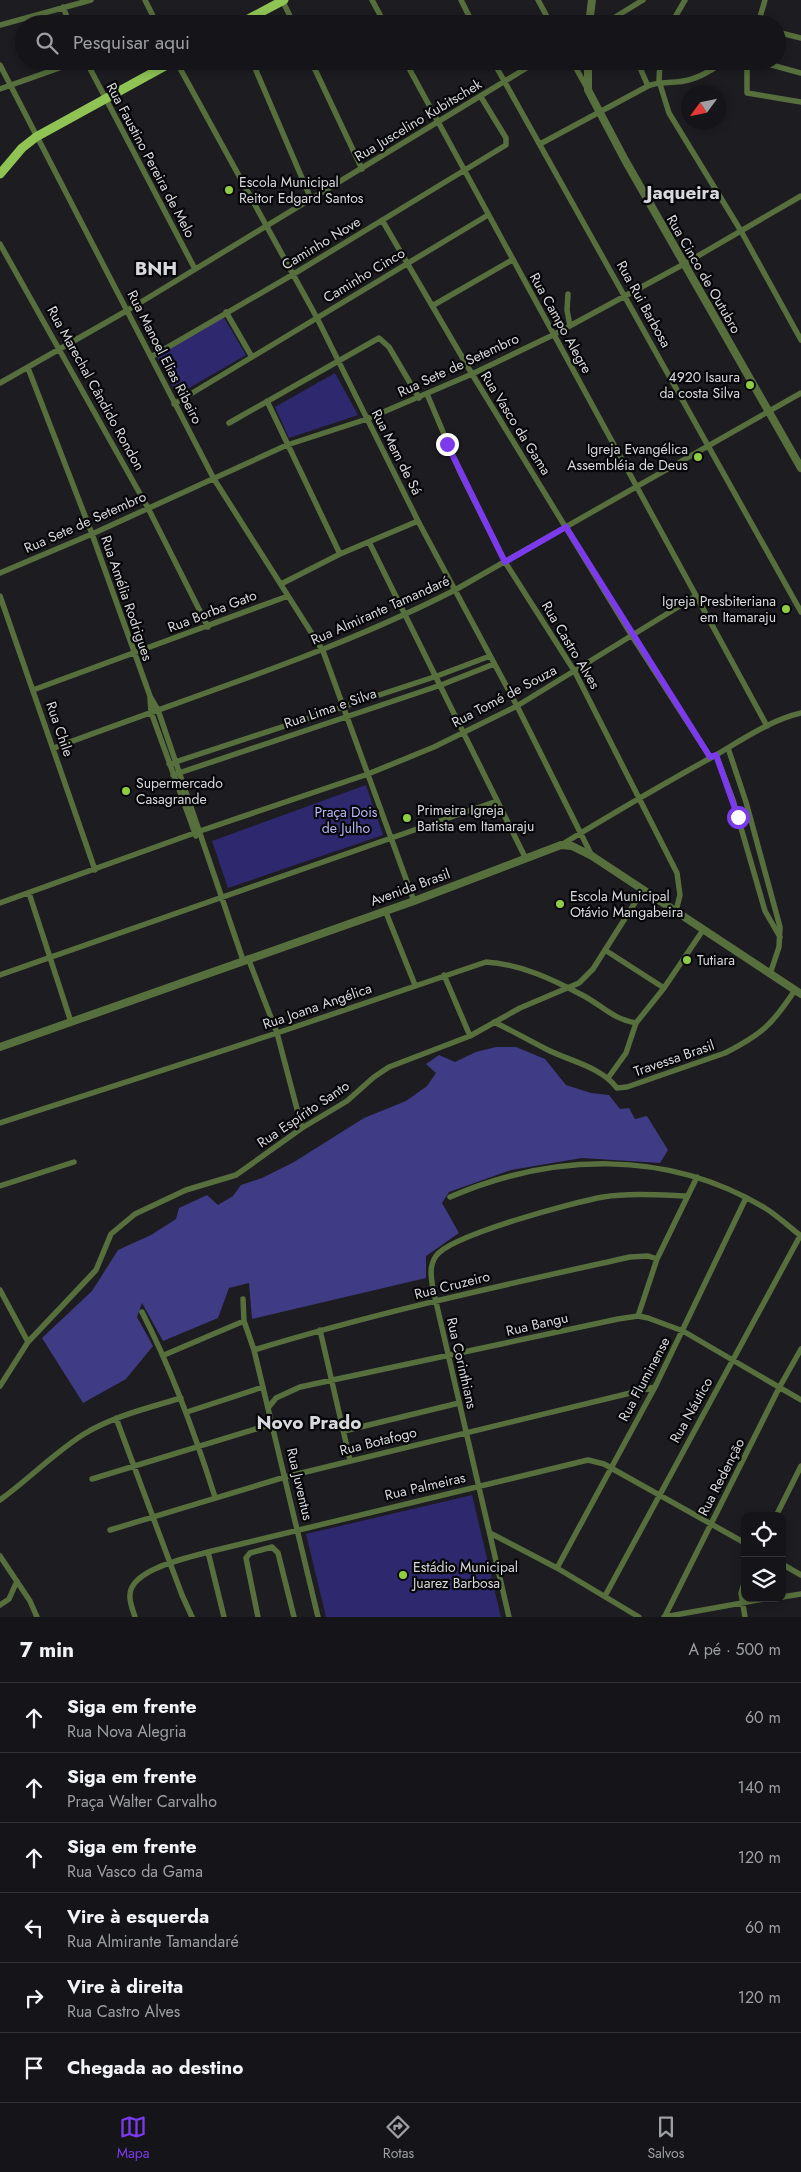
<!DOCTYPE html>
<html lang="pt">
<meta charset="utf-8">
<style>
body{margin:0;font-family:Jost,sans-serif;background:#222226;color:#f1f3f6}
.controls{position:absolute;right:15px;bottom:15px;display:grid;overflow:hidden;border-radius:10px;box-shadow:0 2px 8px #0003}
.controls button{width:45px;height:45px;display:grid;place-items:center;padding:0;border:0;border-bottom:1px solid #343438;background:#151519;color:#f1f3f6;font:25px sans-serif}
.compass{position:absolute;left:681px;top:85px;width:45px;height:45px;border-radius:50%;background:#151519;box-shadow:0 2px 8px #0003;rotate:237deg}
.stop{position:absolute;width:15px;height:15px;margin:-11px;border:4px solid #7c3aed;border-radius:50%;background:#fff}
.stop.end{background:#7c3aed;border-color:#fff;box-shadow:0 1px 5px #0008}
.list{margin:0;padding:0;list-style:none}
h2{display:flex;justify-content:space-between;align-items:center;height:65px;margin:0;padding:0 20px;font-size:21px}
h2 small{font-size:16px;font-weight:400;color:#9d9fa2}
.list li{display:grid;grid-template-columns:32px 1fr auto;gap:15px;align-items:center;box-sizing:border-box;height:70px;padding:0 20px;border-top:1px solid #343438}
.list b{display:block;font-size:19px;white-space:nowrap}
.list p{margin:0;font-size:16px;white-space:nowrap;color:#9d9fa2}
.list em{font-size:16px;font-style:normal;color:#9d9fa2}
.icon{flex:none;width:28px;height:28px;fill:none;stroke:currentColor;stroke-width:2;stroke-linecap:round;stroke-linejoin:round}
.map{position:relative;flex:none;width:801px;height:1617px;overflow:hidden}
.search{position:absolute;background:#151519;box-shadow:0 2px 8px #0003;left:15px;right:15px;top:15px;height:55px;display:flex;align-items:center;gap:12px;box-sizing:border-box;padding:0 18px;border-radius:28px;color:#9d9fa2;font-size:19px}
.sheet{height:485px;background:#151519}
nav{display:flex;justify-content:space-around;align-items:center;box-sizing:border-box;height:70px;border-top:1px solid #343438;background:#151519;font-size:14px;color:#9d9fa2}
nav a{display:grid;justify-items:center;gap:2px}
nav .on{color:#7c3aed}
.map>svg:first-child{display:block}
.green{fill:#2e286e}
.forest{fill:#3f3b85}
.lines{fill:none;stroke-linecap:round;stroke-linejoin:round}
.minor{stroke:#566f3c;stroke-width:5.5}
.tertiary{stroke:#566f3c;stroke-width:8}
.primary{stroke:#8fc454;stroke-width:9}
.route{stroke:#7c3aed;stroke-width:6}
.poi-dot{fill:#8fcd42;stroke:#070709;stroke-width:2}
.labels{text-anchor:middle;dominant-baseline:central;stroke-width:4.5;stroke-linejoin:round;paint-order:stroke}
.street-label{font-size:14px;fill:#d8d9dc;stroke:#070709}
.poi-label{font-size:14px;fill:#d8d9dc;stroke:#070709;text-anchor:start}
.park-label{font-size:14px;fill:#b6baf9;stroke:#070709}
.district-label{font-size:19px;font-weight:bold;fill:#d8d9dc;stroke:#070709}
</style>
<div class="map">
<svg width="801" height="1617" viewBox="0 0 801 1617">
<rect width="100%" height="100%" fill="#1c1c21"/>
<!-- green -->
<path class="green" d="M223 316 246 355 177 395 157 357Z
M335 373 358 415 289 438 275 407Z
M366 785 383 835 228 888 212 841Z
M472 1495 501 1617H326L306 1534Z"/>
<!-- forest -->
<path class="forest" d="M496 1047H516L545 1059 566 1085 591 1093 609 1095 620 1109 629 1108 635 1119 647 1116 668 1150 660 1163 582 1158 511 1170 449 1192 442 1203 459 1233 426 1256V1278L252 1319 249 1283 229 1288 218 1318 163 1341 142 1303 137 1317 153 1346 126 1379 83 1403 42 1338 92 1291 118 1250 151 1235 176 1219 179 1208 207 1195 218 1205 233 1196 241 1185 262 1178 294 1162 364 1118 406 1101 427 1086 436 1073 426 1064 439 1055 455 1062 476 1052Z"/>
<g class="lines">
<!-- minor -->
<path class="minor" d="M145 0 157 24
M282 0 294 24
M372 0 385 24
M461 0 473 24
M538 0 551 24
M63 7 70 24
M604 24 643 0
M671 24 685 0
M758 24 765 0
M0 25 91 0
M777 32 801 38
M86 61 195 269
M176 61 317 318 418 521 517 706 592 856
M252 61 311 199
M311 61 362 169
M405 61 767 726
M493 61 801 612
M572 61 587 88
M637 61 648 86
M660 61 659 81 669 113 741 231 801 340
M747 61V93L801 102
M757 61 801 73
M0 65 214 479 323 651 414 901
M0 89 79 61
M540 144 648 86C658 82 665 83 676 82 694 81 710 72 724 61
M382 220 472 374 632 636 710 757
M0 244 148 508 208 627
M568 294 567 310 570 326
M432 306 512 260
M226 312 252 357
M151 357 292 275 506 145V138L481 97
M28 368 92 534 150 696 158 710 243 960
M0 383 128 310 538 61
M427 394 460 472 505 562 575 672 677 873 680 895 676 911
M267 401 340 554
M174 404 488 215
M229 423 379 338 389 347 419 398
M369 542 525 857
M0 573 92 534 287 445 367 419 472 374 553 335 684 264 801 196
M281 584 340 554 418 521
M0 596 95 870
M33 690 288 596
M150 698 151 712 196 836
M54 748C188 697 326 656 455 590L801 393
M728 748 746 802 780 927 779 947 770 974
M716 755 733 800 765 911 780 937
M169 764 437 676 490 656
M173 775 441 685 494 664
M561 845C612 814 663 784 716 755 743 739 771 720 801 713
M29 893 71 1022
M0 903 200 831 368 774 434 747 517 706 696 596
M385 910 415 985
M605 950 664 988
M248 958 277 1033 302 1128
M0 975 497 801
M444 975 470 1036
M494 1022C511 1030 528 1040 546 1049 569 1061 600 1066 617 1088L627 1087 725 1053C762 1034 772 1025 795 990
M608 1078 626 1053 636 1023 664 988 703 930
M0 1123 277 1033 486 962C521 964 554 980 584 996 604 1007 613 1019 636 1023
M0 1186 74 1162
M450 1197C552 1153 667 1149 765 1208 778 1216 789 1227 801 1236
M0 1290 28 1342
M243 1299 244 1321 254 1350 318 1617
M142 1312C173 1372 195 1434 215 1497
M638 1316 657 1259 697 1177
M320 1330 350 1460
M254 1350C378 1312 504 1285 630 1257L648 1256 657 1259
M164 1355 244 1321
M0 1386 28 1342 96 1270 111 1234 135 1214 186 1190 236 1175 302 1128 347 1101 374 1077 389 1067 470 1036 520 1008 579 983 593 969 643 890
M268 1408 276 1398 300 1387 618 1319 638 1316 648 1318 683 1331 801 1400
M187 1412 263 1387
M116 1418 182 1595 192 1617
M344 1431 459 1403
M92 1479 272 1424
M0 1500C29 1479 54 1453 84 1434 114 1416 148 1408 181 1398
M776 1516 801 1466
M110 1530 285 1477 655 1387
M490 1533 557 1568 639 1617
M208 1552 224 1617
M0 1556 30 1601 37 1617
M782 1564 801 1575
M557 1568 655 1387 746 1198
M745 1580 741 1593 745 1617
M605 1596 800 1236
M782 1597 801 1594
M0 1605 9 1599 17 1581
M665 1616 779 1388 801 1349
M135 1617C133 1610 129 1602 130 1594 132 1569 187 1558 208 1552L588 1460 604 1464 745 1543
M258 1617 246 1558 250 1553 272 1547 278 1553 294 1617
M509 1617 433 1289C431 1277 429 1266 436 1256 450 1235 575 1202 603 1197 630 1193 659 1195 687 1196
M664 1617 770 1598"/>
<!-- tertiary -->
<path class="tertiary" d="M589 24 592 0
M588 61V90L625 160 801 468
M0 1047 414 901 561 845 572 846 592 856 801 994"/>
<!-- primary -->
<path class="primary" d="M239 24 284 0
M0 174 22 148 36 137 174 61"/>
</g>
<g class="lines">
<!-- route -->
<path class="route" d="M447 444 505 562 566 527 710 757 716 755 738 817"/>
</g>
<!-- markers -->
<g class="poi-dot">
<circle cx="229" cy="190" r="5"/>
<circle cx="750" cy="385" r="5"/>
<circle cx="698" cy="457" r="5"/>
<circle cx="786" cy="609" r="5"/>
<circle cx="126" cy="791" r="5"/>
<circle cx="407" cy="818" r="5"/>
<circle cx="560" cy="904" r="5"/>
<circle cx="687" cy="960" r="5"/>
<circle cx="403" cy="1575" r="5"/>
</g>
<g class="labels">
<!-- street labels -->
<g class="street-label">
<text transform="translate(418 120) rotate(-31)">Rua Juscelino Kubitschek</text>
<text transform="translate(151 160) rotate(62)">Rua Faustino Pereira de Melo</text>
<text transform="translate(321 243) rotate(-31)">Caminho Nove</text>
<text transform="translate(704 274) rotate(60)">Rua Cinco de Outubro</text>
<text transform="translate(364 275) rotate(-31)">Caminho Cinco</text>
<text transform="translate(644 304) rotate(61)">Rua Rui Barbosa</text>
<text transform="translate(561 323) rotate(61)">Rua Campo Alegre</text>
<text transform="translate(165 357) rotate(63)">Rua Manoel Elias Ribeiro</text>
<text transform="translate(458 365) rotate(-25)">Rua Sete de Setembro</text>
<text transform="translate(96 388) rotate(61)">Rua Marechal Cândido Rondon</text>
<text transform="translate(516 423) rotate(58)">Rua Vasco da Gama</text>
<text transform="translate(397 452) rotate(63)">Rua Mem de Sá</text>
<text transform="translate(85 522) rotate(-24)">Rua Sete de Setembro</text>
<text transform="translate(127 598) rotate(71)">Rua Amélia Rodrigues</text>
<text transform="translate(380 610) rotate(-24)">Rua Almirante Tamandaré</text>
<text transform="translate(212 611) rotate(-21)">Rua Borba Gato</text>
<text transform="translate(571 645) rotate(59)">Rua Castro Alves</text>
<text transform="translate(504 696) rotate(-28)">Rua Tomé de Souza</text>
<text transform="translate(330 708) rotate(-19)">Rua Lima e Silva</text>
<text transform="translate(60 729) rotate(71)">Rua Chile</text>
<text transform="translate(410 887) rotate(-20)">Avenida Brasil</text>
<text transform="translate(317 1006) rotate(-19)">Rua Joana Angélica</text>
<text transform="translate(674 1058) rotate(-19)">Travessa Brasil</text>
<text transform="translate(303 1114) rotate(-34)">Rua Espírito Santo</text>
<text transform="translate(452 1285) rotate(-14)">Rua Cruzeiro</text>
<text transform="translate(537 1324) rotate(-13)">Rua Bangu</text>
<text transform="translate(462 1363) rotate(77)">Rua Corinthians</text>
<text transform="translate(644 1379) rotate(-62)">Rua Fluminense</text>
<text transform="translate(691 1410) rotate(-61)">Rua Náutico</text>
<text transform="translate(378 1441) rotate(-14)">Rua Botafogo</text>
<text transform="translate(721 1477) rotate(-63)">Rua Redenção</text>
<text transform="translate(300 1484) rotate(77)">Rua Juventus</text>
<text transform="translate(425 1486) rotate(-13)">Rua Palmeiras</text>
</g>
<!-- poi labels -->
<g class="poi-label">
<text x="239" y="182">Escola Municipal<tspan x="239" dy="16">Reitor Edgard Santos</tspan></text>
<text x="740" y="377" text-anchor="end">4920 Isaura<tspan x="740" dy="16">da costa Silva</tspan></text>
<text x="688" y="449" text-anchor="end">Igreja Evangélica<tspan x="688" dy="16">Assembléia de Deus</tspan></text>
<text x="776" y="601" text-anchor="end">Igreja Presbiteriana<tspan x="776" dy="16">em Itamaraju</tspan></text>
<text x="136" y="783">Supermercado<tspan x="136" dy="16">Casagrande</tspan></text>
<text x="417" y="810">Primeira Igreja<tspan x="417" dy="16">Batista em Itamaraju</tspan></text>
<text x="570" y="896">Escola Municipal<tspan x="570" dy="16">Otávio Mangabeira</tspan></text>
<text x="697" y="960">Tutiara</text>
<text x="413" y="1567">Estádio Municipal<tspan x="413" dy="16">Juarez Barbosa</tspan></text>
</g>
<!-- park labels -->
<g class="park-label">
<text x="346" y="812">Praça Dois<tspan x="346" dy="16">de Julho</tspan></text>
</g>
<!-- district labels -->
<g class="district-label">
<text x="683" y="192">Jaqueira</text>
<text x="156" y="268">BNH</text>
<text x="309" y="1422">Novo Prado</text>
</g>
</g>
</svg>
<div class="controls">
<button><svg class="icon" aria-label="locate" viewBox="0 0 24 24"><circle cx="12" cy="12" r="6"/><path d="M12 2v4M12 18v4M2 12h4M18 12h4"/></svg></button>
<button><svg class="icon" aria-label="layers" viewBox="0 0 24 24"><path d="M12 4l9 5-9 5-9-5zM3 14l9 5 9-5"/></svg></button>
</div>
<svg class="compass" viewBox="-18 -18 36 36"><path d="M0-13l5 13h-10z" fill="#e53935"/><path d="M0 13l5-13h-10z" fill="#9d9fa2"/></svg>
<div class="stop" style="left:738px;top:817px"></div>
<div class="stop end" style="left:447px;top:444px"></div>
<div class="search"><svg class="icon" aria-label="search" viewBox="0 0 24 24"><circle cx="10" cy="10" r="6"/><path d="M15 15l6 6"/></svg>Pesquisar aqui</div>
</div>
<section class="sheet">
<h2>7 min<small>A pé · 500 m</small></h2>
<ul class="list">
<li><svg class="icon" aria-label="ahead" viewBox="0 0 24 24"><path d="M12 20V5M6 11l6-6 6 6"/></svg><div><b>Siga em frente</b><p>Rua Nova Alegria</p></div><em>60 m</em></li>
<li><svg class="icon" aria-label="ahead" viewBox="0 0 24 24"><path d="M12 20V5M6 11l6-6 6 6"/></svg><div><b>Siga em frente</b><p>Praça Walter Carvalho</p></div><em>140 m</em></li>
<li><svg class="icon" aria-label="ahead" viewBox="0 0 24 24"><path d="M12 20V5M6 11l6-6 6 6"/></svg><div><b>Siga em frente</b><p>Rua Vasco da Gama</p></div><em>120 m</em></li>
<li><svg class="icon" aria-label="left" viewBox="0 0 24 24"><path d="M17 20v-9H6M10 6l-5 5 5 5"/></svg><div><b>Vire à esquerda</b><p>Rua Almirante Tamandaré</p></div><em>60 m</em></li>
<li><svg class="icon" aria-label="right" viewBox="0 0 24 24"><path d="M7 20v-9h11M14 6l5 5-5 5"/></svg><div><b>Vire à direita</b><p>Rua Castro Alves</p></div><em>120 m</em></li>
<li><svg class="icon" aria-label="arrive" viewBox="0 0 24 24"><path d="M6 21V4h12l-3 4 3 4H6"/></svg><div><b>Chegada ao destino</b></div></li>
</ul>
</section>
<nav>
<a class="on"><svg class="icon" aria-label="map" viewBox="0 0 24 24"><path d="M3 6l6-2 6 2 6-2v14l-6 2-6-2-6 2zM9 4v14M15 6v14"/></svg>Mapa</a>
<a><svg class="icon" aria-label="directions" viewBox="0 0 24 24"><path d="M12 3l9 9-9 9-9-9zM9 14v-3h6M13 9l2 2-2 2"/></svg>Rotas</a>
<a><svg class="icon" aria-label="saved" viewBox="0 0 24 24"><path d="M7 4h10v16l-5-4-5 4z"/></svg>Salvos</a>
</nav>
